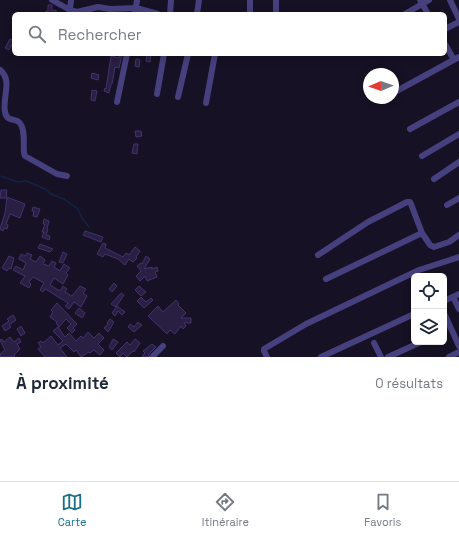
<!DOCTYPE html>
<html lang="fr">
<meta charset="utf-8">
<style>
body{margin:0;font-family:"Space Grotesk",sans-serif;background:#f2f2f3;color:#1f2937}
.controls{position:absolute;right:12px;bottom:12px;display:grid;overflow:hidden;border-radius:6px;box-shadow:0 2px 10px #0003}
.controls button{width:36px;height:36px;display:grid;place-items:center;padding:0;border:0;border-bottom:1px solid #e0e1e3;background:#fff;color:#1f2937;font:20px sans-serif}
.compass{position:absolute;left:363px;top:68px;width:36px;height:36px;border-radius:50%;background:#fff;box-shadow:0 2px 10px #0003;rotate:268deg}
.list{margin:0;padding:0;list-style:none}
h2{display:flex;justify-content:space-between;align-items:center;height:52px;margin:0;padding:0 16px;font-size:17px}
h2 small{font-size:13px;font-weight:400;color:#747a83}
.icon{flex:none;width:22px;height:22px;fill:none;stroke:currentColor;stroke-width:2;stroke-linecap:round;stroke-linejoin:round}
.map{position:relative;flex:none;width:459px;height:357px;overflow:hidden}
.search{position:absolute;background:#fff;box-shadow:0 2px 10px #0003;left:12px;right:12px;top:12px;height:44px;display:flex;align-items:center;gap:10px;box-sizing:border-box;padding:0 14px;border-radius:6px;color:#747a83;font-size:15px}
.sheet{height:124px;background:#fff}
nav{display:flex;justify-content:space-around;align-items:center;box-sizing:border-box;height:56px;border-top:1px solid #e0e1e3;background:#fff;font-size:11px;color:#747a83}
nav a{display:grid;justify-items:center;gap:2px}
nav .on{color:#1a6f88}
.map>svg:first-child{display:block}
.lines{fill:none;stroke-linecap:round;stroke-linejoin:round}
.stream{stroke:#132346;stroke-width:1.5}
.building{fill:#291f43;stroke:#43336d}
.minor{stroke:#47407f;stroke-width:6}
</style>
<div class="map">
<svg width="459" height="357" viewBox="0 0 459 357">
<rect width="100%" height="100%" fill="#161124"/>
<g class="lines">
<!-- stream -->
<path class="stream" d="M0 176 18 182 26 181 45 189 51 194 64 199 78 209 82 218 89 227"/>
</g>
<!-- building -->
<path class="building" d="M48 5H52V11L56 10V14H46V11H48Z
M10 39 14 41 9 50 5 48Z
M120 54 122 55 119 68 115 67 112 84H111L109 93 104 91 105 88 106 89 111 56 119 58Z
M147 54H151L150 62 146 61Z
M136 59 140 60 139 67 135 66Z
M92 73 99 75 98 80 91 78Z
M92 90 97 91 95 101 91 100Z
M135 131H141L142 136 136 137Z
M134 144H138L137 154 132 153Z
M1 190H7L6 198H0Z
M7 197 25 204 20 218 10 214 6 224 8 225 7 229 4 228 3 231 0 229 5 213Z
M33 207 40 209 37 217 33 216 34 211H32Z
M44 219 49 221 47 229 48 230 46 235 50 236 49 240 42 237 44 232H42L45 224H43Z
M85 231 103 237 101 242 83 235Z
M103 243 106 244 105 248 123 257 126 253 129 255 135 247 140 251 136 257 137 258 133 262 129 259 125 265 118 259 105 254 103 257 97 254Z
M40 244 53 249 50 252 38 248Z
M63 252 67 254 63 263 59 262Z
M27 253 32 255 30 259 36 262 40 256 45 260 43 264 49 266 52 261 56 263 54 267 60 271 64 264 70 268 66 273 68 275 63 284 54 278 50 285 60 291 63 286 67 289 65 292 72 296 80 286 86 289 83 293 87 296 81 307 74 302 69 309 65 306 68 303 47 290 45 289 43 292 40 290 44 283 33 277 29 282 31 284 29 288 20 283 25 276 13 270 16 266 23 270 26 263 19 259 21 254 25 256Z
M9 256 14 258 11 269 9 268 7 271 2 268Z
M146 256 150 259 144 269 152 267V269L157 267 158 271 155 272 157 277 147 281 145 276 140 281 136 276 141 271 137 266 141 263 142 264Z
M114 283 117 286 112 292 109 289Z
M139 286 146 292 141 296 135 290Z
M121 293 124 295 116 307 111 304Z
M141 297 146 302 151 298 153 300 144 308 137 301Z
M176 300 179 304 178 305 186 313 181 318H191V323H184L186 326 183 329 181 326 175 334 170 330 167 334 148 316 158 306 163 312Z
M57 303 77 324 73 328 75 330 72 333 67 328 71 324 66 319 59 327 56 323 57 322 50 317 53 312 51 310Z
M117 306 125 312 122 315 118 311 115 316 112 313Z
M79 308 85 313 82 318 75 313Z
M13 315 16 320 9 325 11 327 5 331 2 326 9 321 7 319Z
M110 319 114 322 108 332 104 328 108 324 107 323Z
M138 322 142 325 134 332 128 327 130 324 134 327Z
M21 326 25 333 21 336 17 329Z
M58 327 65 337 69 333 76 341 81 336 83 338 88 332 94 338 99 333 104 338 98 344 104 350 100 355 94 350 90 353 89 352 81 357 76 350 74 352 66 344 60 348 67 357H45L38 349 41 347 38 343 41 341 43 343 51 336 58 345 63 341 53 331Z
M10 337 14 342 19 338 21 342 17 344 20 349 14 355 15 357H0V354L5 350 0 340 2 339 4 342Z
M113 339 118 342 112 350 109 347Z
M135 339 140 343 134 352 133 351 127 357 123 353 120 357 116 353 127 342 130 345Z
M152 344 156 347 149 354 148 357H142L145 353 143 351Z"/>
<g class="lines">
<!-- minor -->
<path class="minor" d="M52 0 70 10 77 12 98 7 110 9 136 8 158 14
M420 0 428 14
M450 0 459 19
M70 10 71 0
M250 12V0
M135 14 137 0
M170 14 171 0
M197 14 199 0
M276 14V0
M405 14 429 0
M445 29 459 22
M445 44 454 60
M0 70C13 80 2 98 5 112 7 122 14 118 19 122 26 129 23 144 24 153L25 156 57 174 67 176
M393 93 459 57
M157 94 164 54
M178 97 188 54
M117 102 127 54
M206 103 215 54
M410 129 459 102
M422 156 459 134
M434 179 459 162
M447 205 459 198
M318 255 368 222 407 202H410L411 204 422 233
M326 279 422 233 430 245 434 247 449 242 459 235
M453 297 459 309
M444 301 459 294
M444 313 459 346
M374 343 381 357
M152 357 163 346
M267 357 264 351V349L306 324 419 270 459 257
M321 357 414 314
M388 357 421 342
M449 357 459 352"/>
</g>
</svg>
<div class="controls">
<button><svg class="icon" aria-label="locate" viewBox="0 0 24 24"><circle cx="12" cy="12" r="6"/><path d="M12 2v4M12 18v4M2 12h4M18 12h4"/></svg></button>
<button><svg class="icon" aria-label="layers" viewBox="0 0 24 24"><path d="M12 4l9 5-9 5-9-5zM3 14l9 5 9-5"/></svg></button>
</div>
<svg class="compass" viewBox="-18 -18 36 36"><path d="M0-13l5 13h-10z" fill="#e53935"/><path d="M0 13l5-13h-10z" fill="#747a83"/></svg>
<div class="search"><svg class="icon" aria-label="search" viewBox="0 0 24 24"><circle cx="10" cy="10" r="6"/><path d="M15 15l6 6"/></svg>Rechercher</div>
</div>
<section class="sheet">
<h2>À proximité<small>0 résultats</small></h2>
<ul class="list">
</ul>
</section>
<nav>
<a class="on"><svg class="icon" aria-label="map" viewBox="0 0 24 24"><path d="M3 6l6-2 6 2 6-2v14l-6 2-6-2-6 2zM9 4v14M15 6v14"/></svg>Carte</a>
<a><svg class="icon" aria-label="directions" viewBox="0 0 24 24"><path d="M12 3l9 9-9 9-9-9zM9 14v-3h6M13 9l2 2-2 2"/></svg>Itinéraire</a>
<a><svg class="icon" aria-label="saved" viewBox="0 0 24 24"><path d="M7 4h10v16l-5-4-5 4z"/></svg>Favoris</a>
</nav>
